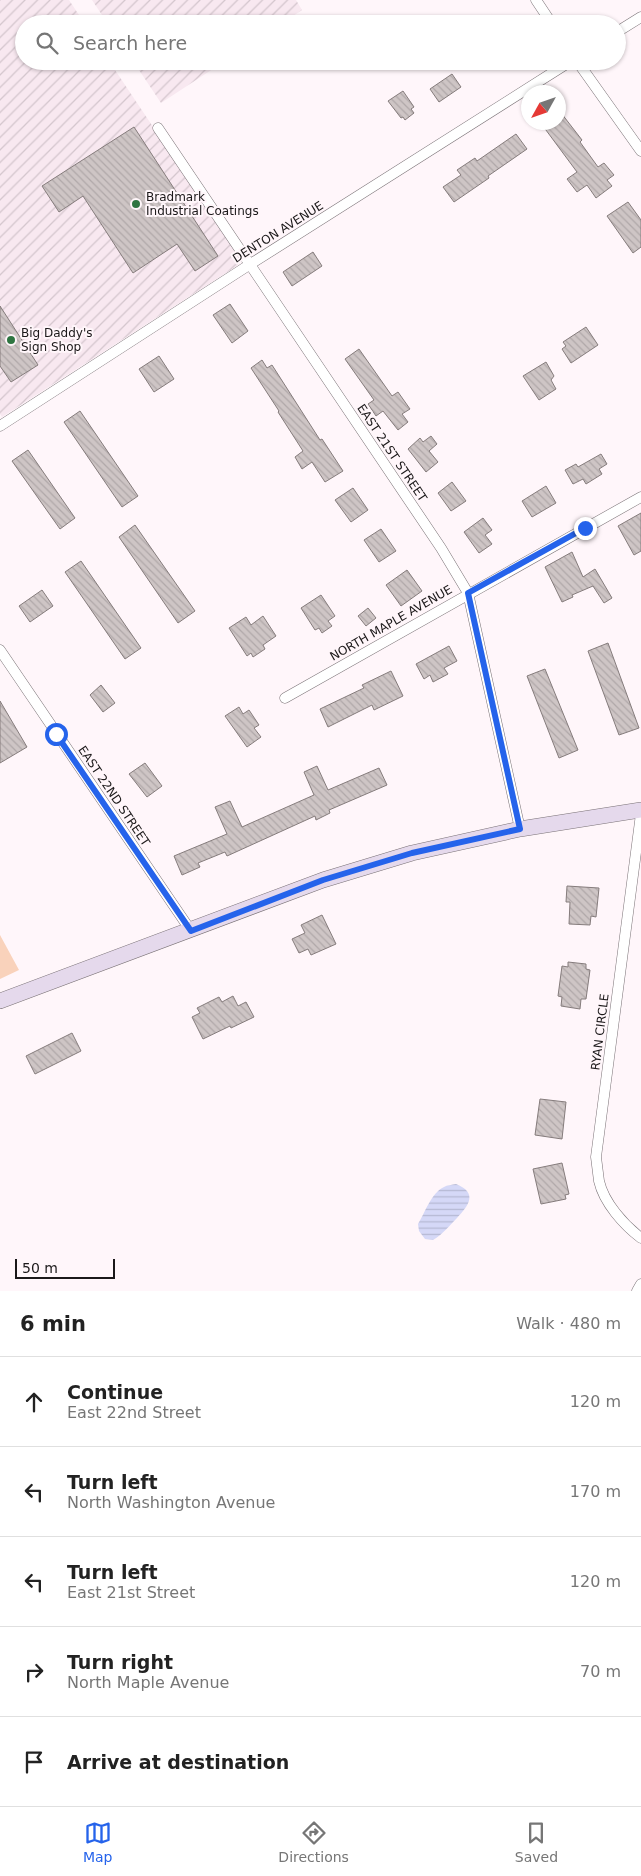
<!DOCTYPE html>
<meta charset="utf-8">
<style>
body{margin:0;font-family:"DejaVu Sans",sans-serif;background:#f6f6f6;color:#222}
.compass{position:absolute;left:521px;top:85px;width:45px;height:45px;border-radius:50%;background:#fff;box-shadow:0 1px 4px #0004;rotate:230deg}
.scale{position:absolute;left:15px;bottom:12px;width:100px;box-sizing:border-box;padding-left:5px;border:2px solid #1b1819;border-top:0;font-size:14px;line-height:18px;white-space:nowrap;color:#1b1819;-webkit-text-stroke:4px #fff6fa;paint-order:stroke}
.stop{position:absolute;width:15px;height:15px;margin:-11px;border:4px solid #2563eb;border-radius:50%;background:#fff}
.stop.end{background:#2563eb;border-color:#fff;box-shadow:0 1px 5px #0008}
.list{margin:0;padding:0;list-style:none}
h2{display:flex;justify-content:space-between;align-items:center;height:65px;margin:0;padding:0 20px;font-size:21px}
h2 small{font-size:16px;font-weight:400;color:#767676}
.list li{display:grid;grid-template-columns:32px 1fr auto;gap:15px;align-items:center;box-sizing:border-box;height:90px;padding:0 20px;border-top:1px solid #e0e0e0}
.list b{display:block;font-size:19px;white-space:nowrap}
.list p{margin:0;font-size:16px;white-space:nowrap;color:#767676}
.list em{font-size:16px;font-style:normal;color:#767676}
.icon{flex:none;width:28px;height:28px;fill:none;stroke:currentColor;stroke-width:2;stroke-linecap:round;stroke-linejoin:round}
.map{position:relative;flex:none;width:641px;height:1291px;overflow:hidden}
.search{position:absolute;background:#fff;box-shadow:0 1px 4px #0004;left:15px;right:15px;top:15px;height:55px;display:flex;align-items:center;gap:12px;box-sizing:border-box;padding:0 18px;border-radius:28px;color:#767676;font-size:19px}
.sheet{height:515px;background:#fff}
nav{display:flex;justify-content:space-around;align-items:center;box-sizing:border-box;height:70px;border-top:1px solid #e0e0e0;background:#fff;font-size:14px;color:#767676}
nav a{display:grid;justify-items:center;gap:2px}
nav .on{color:#2563eb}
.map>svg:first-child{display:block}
.industrial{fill:url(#industrial-furrows)}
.pitch{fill:#f9d2bb}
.water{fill:url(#water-rules)}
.building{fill:url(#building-back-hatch);stroke:#857c7c}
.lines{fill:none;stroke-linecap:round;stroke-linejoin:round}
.street-casing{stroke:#7a7276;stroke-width:11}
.secondary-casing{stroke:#7a7276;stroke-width:16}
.street{stroke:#fff;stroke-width:10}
.secondary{stroke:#e5d9ec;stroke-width:15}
.route{stroke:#2563eb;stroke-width:6}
.poi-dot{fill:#2e7541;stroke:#fff6fa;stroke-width:2}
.labels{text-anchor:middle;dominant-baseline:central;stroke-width:4;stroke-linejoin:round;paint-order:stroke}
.poi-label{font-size:12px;fill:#1b1819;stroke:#fff6fa;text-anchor:start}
.street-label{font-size:12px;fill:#1b1819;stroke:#fff6fa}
</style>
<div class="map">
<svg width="641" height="1291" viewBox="0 0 641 1291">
<defs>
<pattern id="industrial-furrows" width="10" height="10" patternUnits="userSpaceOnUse" patternTransform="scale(1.25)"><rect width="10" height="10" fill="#f8e8f0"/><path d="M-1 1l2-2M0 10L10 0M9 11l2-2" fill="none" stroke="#d4c6cd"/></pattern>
<pattern id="water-rules" width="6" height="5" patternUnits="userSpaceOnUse" patternTransform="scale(1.25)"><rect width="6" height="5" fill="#d5d8f7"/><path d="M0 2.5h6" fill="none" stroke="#b6b9d3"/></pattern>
<pattern id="building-back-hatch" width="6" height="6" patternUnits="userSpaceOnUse" patternTransform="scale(1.25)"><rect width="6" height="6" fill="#cec5c5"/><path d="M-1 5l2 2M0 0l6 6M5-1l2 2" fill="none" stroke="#b0a8a9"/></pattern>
</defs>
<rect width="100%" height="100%" fill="#fff6fa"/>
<!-- industrial -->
<path class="industrial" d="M0 0H69L85 24H24V61H109L236 251 239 259 238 265 232 269 2 417 0 414Z
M92 0H296L302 10 281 24H108Z
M133 61H225L161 103Z"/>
<!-- pitch -->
<path class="pitch" d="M0 935 19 970 0 979Z"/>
<!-- water -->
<path class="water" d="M456 1184C478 1193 469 1205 457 1218 449 1226 443 1234 433 1240L425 1239 419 1231 418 1224C425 1213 431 1193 444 1187 447 1185 452 1185 456 1184Z"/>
<!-- building -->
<path class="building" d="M452 74 461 87 439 102 430 89Z
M403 91 414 107 411 109 414 113 405 120 403 117 401 118 388 101Z
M558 109 582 140 580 142 598 167 604 163 614 175 607 180 612 186 596 198 587 185 577 192 567 179 577 172 540 122H558Z
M134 127 218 256 195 271 177 244 133 273 83 196 59 212 42 186Z
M516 134 527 149 488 176 489 178 454 202 443 187 461 175 457 170 475 158 477 161Z
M628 202 641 220V247L633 253 607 216Z
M313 252 322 266 292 286 283 272Z
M230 304 248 331 232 343 213 315Z
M0 306 38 365 11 382 0 366Z
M586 327 598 345 571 363 562 349 566 346 563 342Z
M359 349 392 396 398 392 410 409 402 414 408 422 398 430 383 411 376 416 368 404 374 400 345 359Z
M159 356 174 379 154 392 139 369Z
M262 360 267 368 272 365 320 440 322 439 343 471 325 482 312 462 302 469 295 457 303 451 278 412 279 411 251 368Z
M546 362 554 376 551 380 556 389 539 400 523 376Z
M80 411 138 496 122 507 64 422Z
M431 436 437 444 429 451 438 462 426 472 408 449 420 438 423 442Z
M28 450 75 518 60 529 12 461Z
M601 454 607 464 599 469 602 474 586 484 583 479 573 484 565 470 576 464 578 467Z
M452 482 466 501 451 511 438 493Z
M546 486 556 503 532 517 522 501Z
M353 488 368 510 351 522 335 500Z
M641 513V551L634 555 618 526Z
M483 518 492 530 485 535 492 544 479 553 464 532Z
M135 525 195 611 178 623 119 537Z
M381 529 396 551 379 562 364 540Z
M572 552 583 577 595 569 612 598 604 603 593 586 572 595 573 597 562 602 545 567Z
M81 561 141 648 125 659 65 572Z
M407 570 422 591 401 606 386 585Z
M42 590 53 606 30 622 19 606Z
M321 595 335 616 328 621 332 626 322 633 319 628 315 630 301 608Z
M368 608 376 618 366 626 358 616Z
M263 616 276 636 263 645 265 649 253 657 251 653 247 656 229 628 246 617 251 625Z
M608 643 639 728 619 735 588 651Z
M449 646 457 661 444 668 448 674 433 682 430 675 424 679 416 664Z
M545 669 578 750 559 758 527 676Z
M391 671 403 696 374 710 372 705 328 727 320 709 364 688 362 685Z
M101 685 115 703 103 712 90 695Z
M0 701 27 747 0 763Z
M239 707 243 714 249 710 259 725 254 728 261 737 247 747 225 716Z
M145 763 162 786 147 797 129 774Z
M317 766 328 790 379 768 387 785 329 810 330 813 316 820 315 816 227 856 225 852 198 863 200 867 182 875 174 856 227 834 215 807 230 801 242 827 314 795 304 772Z
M567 886 599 888 596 917 591 916 590 925 569 924 570 902H566Z
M322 915 336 944 311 955 308 949 299 953 292 939 305 933 301 925Z
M568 962 586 964V969L590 970 586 999H581L580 1009 561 1006 562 997 558 996 562 966 568 967Z
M233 996 238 1006 246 1002 254 1017 231 1028 230 1026 203 1039 192 1017 200 1013 197 1008 219 997 222 1002Z
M72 1033 81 1051 35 1074 26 1056Z
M540 1099 566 1102 562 1139 535 1135Z
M562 1163 569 1194 565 1195 566 1199 541 1204 533 1169Z"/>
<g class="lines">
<!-- street casing -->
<g class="street-casing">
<path id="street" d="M536 0 552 24
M617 32 641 17
M577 61 641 151
M158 128 441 548 468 593 520 829
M0 426 249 265 571 61
M0 650 191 931
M285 698 641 497
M641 814 596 1157C597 1165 598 1173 599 1181 604 1203 624 1225 641 1238
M637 1291 641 1284"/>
</g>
<!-- secondary casing -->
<g class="secondary-casing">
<path id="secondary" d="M0 1001 323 880 412 853 520 829 641 810"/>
</g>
<!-- street -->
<use href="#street" class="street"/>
<!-- secondary -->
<use href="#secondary" class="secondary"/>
</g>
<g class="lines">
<!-- route -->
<path class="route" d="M56 734 191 931 323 880 412 853 520 829 468 593 585 528"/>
</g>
<!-- markers -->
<g class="poi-dot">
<circle cx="136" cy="204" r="5"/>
<circle cx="11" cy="340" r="5"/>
</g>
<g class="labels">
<!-- poi labels -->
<g class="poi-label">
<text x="146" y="197">Bradmark<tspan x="146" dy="14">Industrial Coatings</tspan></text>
<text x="21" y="333">Big Daddy's<tspan x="21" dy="14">Sign Shop</tspan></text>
</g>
<!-- street labels -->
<g class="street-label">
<text transform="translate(278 232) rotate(-32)">DENTON AVENUE</text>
<text transform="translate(392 453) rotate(56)">EAST 21ST STREET</text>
<text transform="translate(391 623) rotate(-30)">NORTH MAPLE AVENUE</text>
<text transform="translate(114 796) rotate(56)">EAST 22ND STREET</text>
<text transform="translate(600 1032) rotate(-83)">RYAN CIRCLE</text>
</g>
</g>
</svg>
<svg class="compass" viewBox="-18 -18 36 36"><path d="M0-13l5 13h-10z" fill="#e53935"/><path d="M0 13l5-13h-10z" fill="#767676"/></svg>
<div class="scale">50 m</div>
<div class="stop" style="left:56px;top:734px"></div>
<div class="stop end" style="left:585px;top:528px"></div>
<div class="search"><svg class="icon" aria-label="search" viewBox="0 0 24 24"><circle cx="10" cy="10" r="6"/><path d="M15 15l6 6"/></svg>Search here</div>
</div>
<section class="sheet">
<h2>6 min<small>Walk · 480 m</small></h2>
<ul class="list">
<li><svg class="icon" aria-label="ahead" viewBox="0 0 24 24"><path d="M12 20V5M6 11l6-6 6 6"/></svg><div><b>Continue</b><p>East 22nd Street</p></div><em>120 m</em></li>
<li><svg class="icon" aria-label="left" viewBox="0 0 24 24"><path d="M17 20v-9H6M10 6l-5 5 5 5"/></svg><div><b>Turn left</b><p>North Washington Avenue</p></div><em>170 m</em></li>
<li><svg class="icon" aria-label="left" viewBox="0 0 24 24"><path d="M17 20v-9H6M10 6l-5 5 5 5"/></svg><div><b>Turn left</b><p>East 21st Street</p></div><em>120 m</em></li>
<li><svg class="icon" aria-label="right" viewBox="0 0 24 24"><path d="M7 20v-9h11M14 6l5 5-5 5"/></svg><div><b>Turn right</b><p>North Maple Avenue</p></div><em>70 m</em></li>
<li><svg class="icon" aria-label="arrive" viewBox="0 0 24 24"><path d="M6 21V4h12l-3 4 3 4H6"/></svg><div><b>Arrive at destination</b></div></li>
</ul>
</section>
<nav>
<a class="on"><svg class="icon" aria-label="map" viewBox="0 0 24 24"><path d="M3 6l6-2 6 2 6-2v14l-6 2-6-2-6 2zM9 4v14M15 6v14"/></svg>Map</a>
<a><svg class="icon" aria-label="directions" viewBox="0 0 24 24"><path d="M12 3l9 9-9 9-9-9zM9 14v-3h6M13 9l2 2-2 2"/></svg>Directions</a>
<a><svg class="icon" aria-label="saved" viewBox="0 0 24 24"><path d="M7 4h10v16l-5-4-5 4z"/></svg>Saved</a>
</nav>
